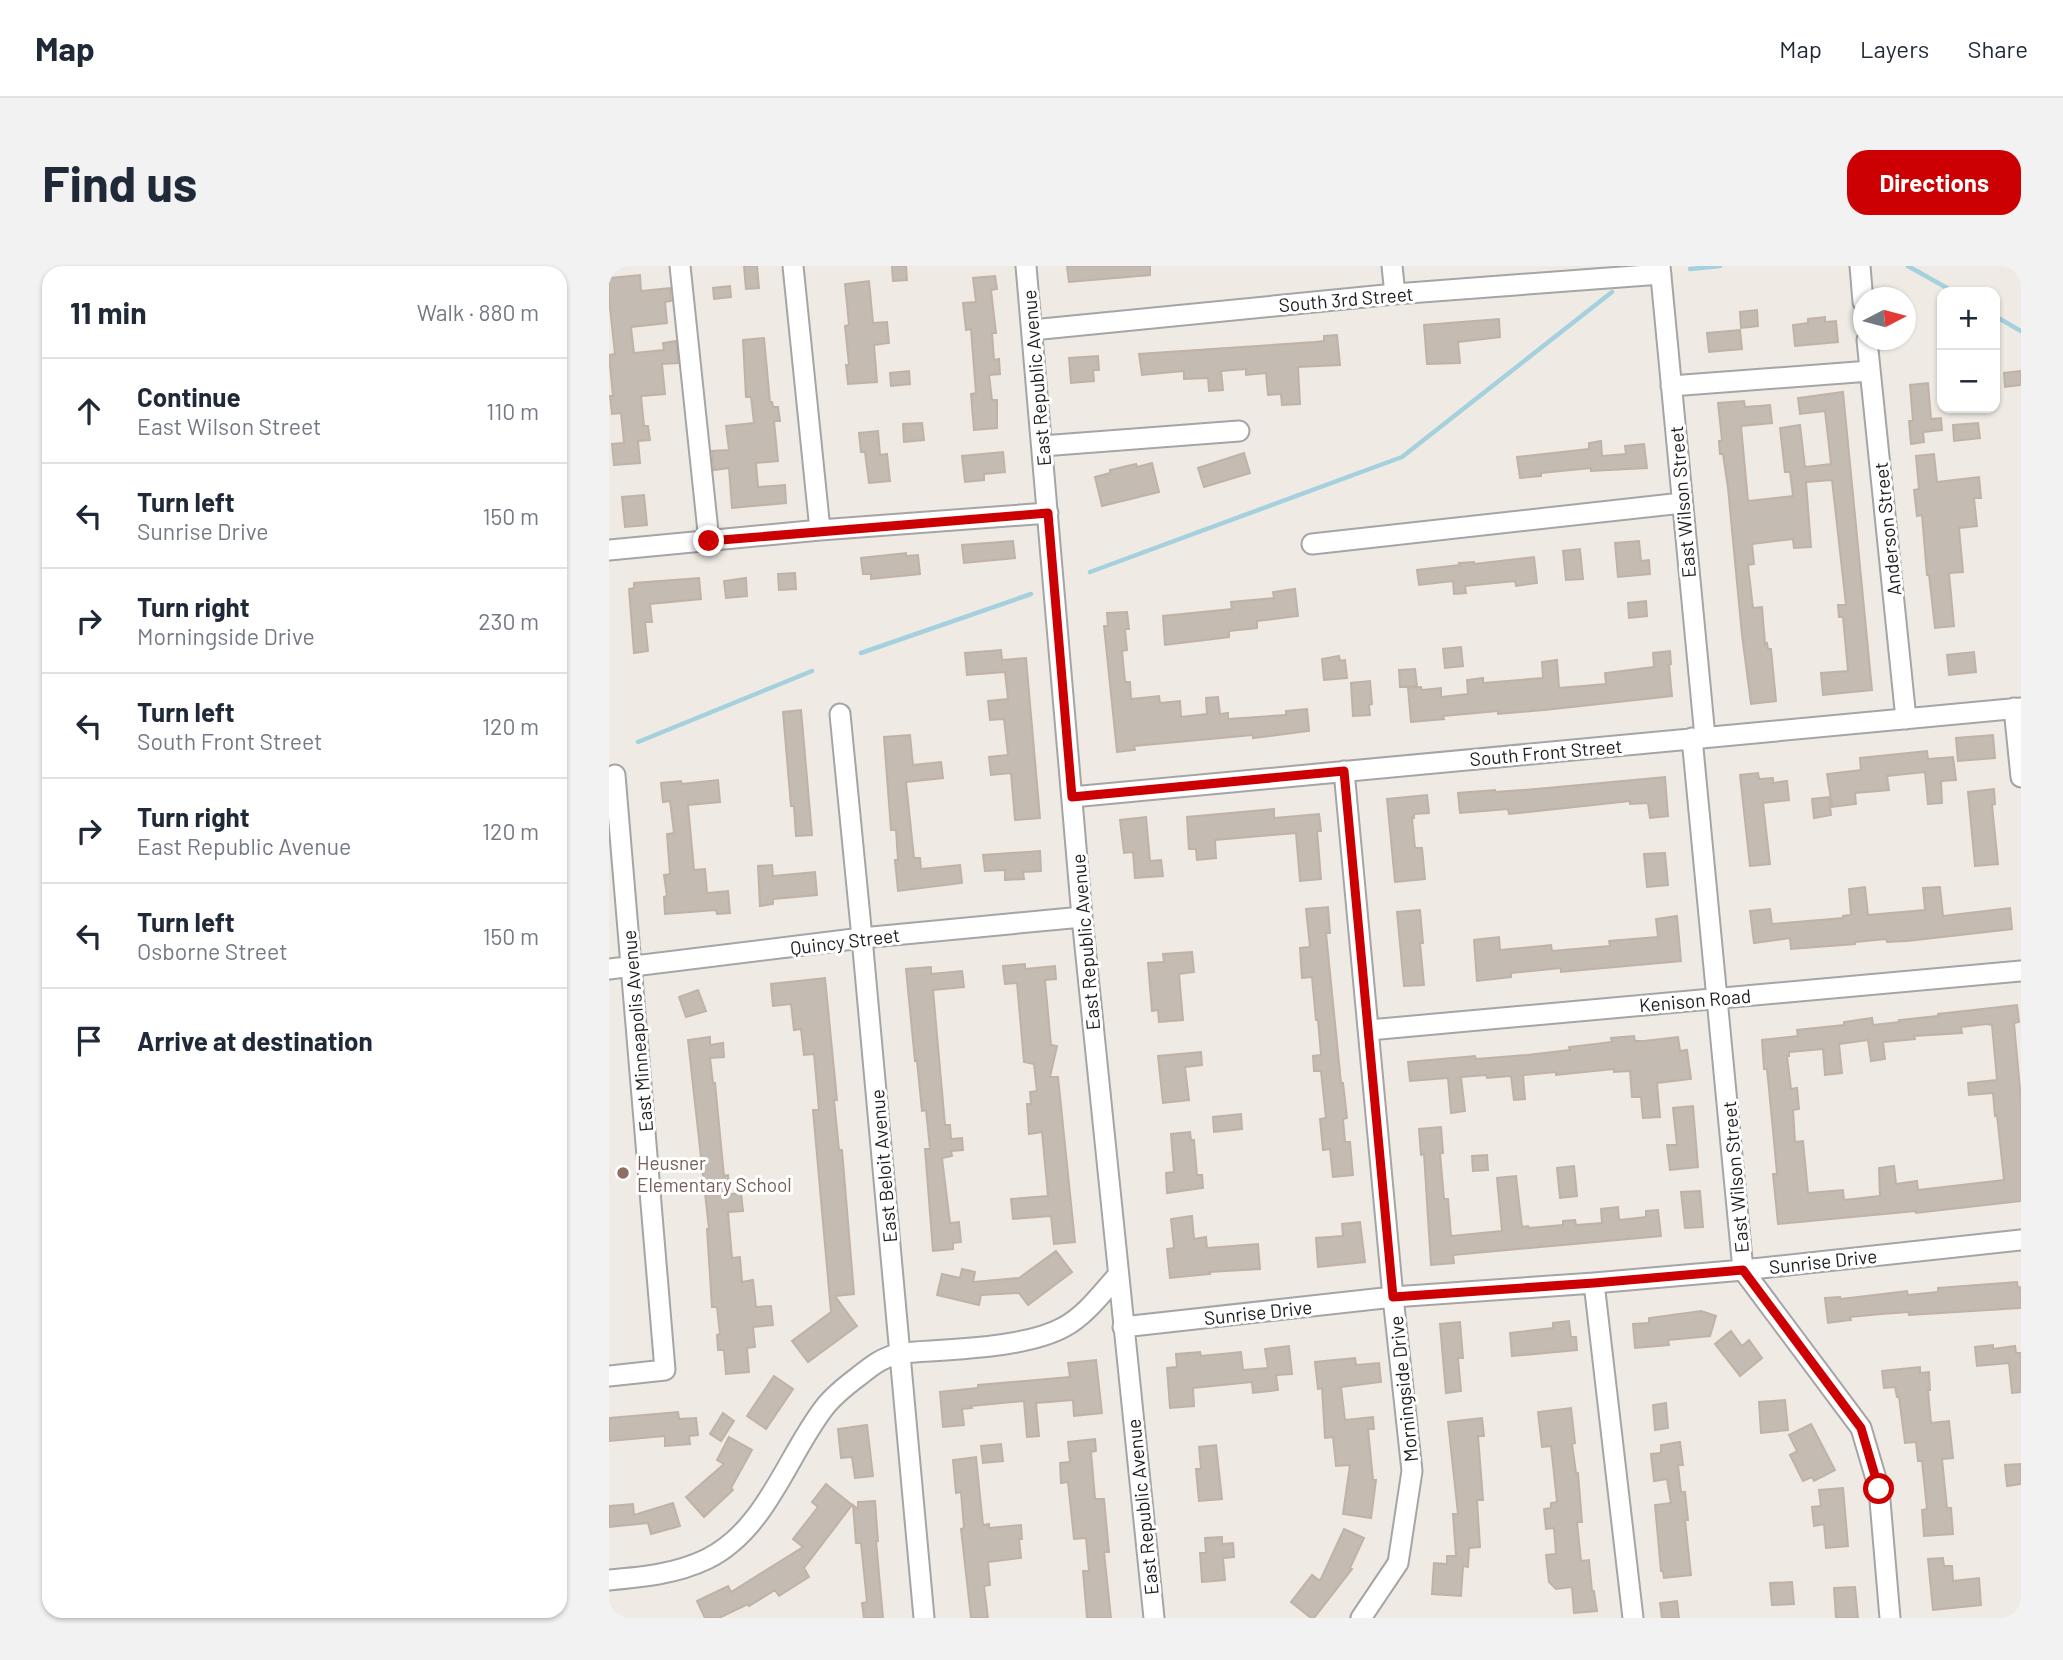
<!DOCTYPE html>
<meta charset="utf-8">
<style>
body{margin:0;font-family:Barlow,sans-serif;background:#f2f2f3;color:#1f2937}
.controls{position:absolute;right:21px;top:21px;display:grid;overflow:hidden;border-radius:14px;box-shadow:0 2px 5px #0004}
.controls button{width:63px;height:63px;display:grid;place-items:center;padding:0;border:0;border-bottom:2px solid #e0e1e3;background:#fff;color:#1f2937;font:35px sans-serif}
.compass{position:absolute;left:1244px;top:21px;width:63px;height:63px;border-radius:50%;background:#fff;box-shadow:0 2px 5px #0004;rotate:84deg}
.stop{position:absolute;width:21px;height:21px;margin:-16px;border:5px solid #cc0002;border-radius:50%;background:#fff}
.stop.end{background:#cc0002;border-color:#fff;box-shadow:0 2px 7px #0008}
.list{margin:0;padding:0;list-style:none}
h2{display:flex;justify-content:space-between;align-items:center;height:91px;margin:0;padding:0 28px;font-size:30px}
h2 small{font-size:23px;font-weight:400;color:#747a83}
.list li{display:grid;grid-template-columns:46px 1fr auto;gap:21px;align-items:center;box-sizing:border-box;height:105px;padding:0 28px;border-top:2px solid #e0e1e3}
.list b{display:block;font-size:26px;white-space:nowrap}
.list p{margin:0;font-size:23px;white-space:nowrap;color:#747a83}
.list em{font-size:23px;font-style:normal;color:#747a83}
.icon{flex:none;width:38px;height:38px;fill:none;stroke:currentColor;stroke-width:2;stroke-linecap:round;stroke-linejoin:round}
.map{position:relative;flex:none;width:1412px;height:1352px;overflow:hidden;border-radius:21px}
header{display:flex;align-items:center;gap:42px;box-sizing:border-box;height:98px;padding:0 35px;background:#fff;border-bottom:2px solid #e0e1e3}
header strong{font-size:33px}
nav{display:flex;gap:38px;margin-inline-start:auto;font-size:24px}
.intro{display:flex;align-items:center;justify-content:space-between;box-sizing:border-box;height:168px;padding:0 42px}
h1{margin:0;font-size:49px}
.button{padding:18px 32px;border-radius:21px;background:#cc0002;color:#fff;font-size:24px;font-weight:700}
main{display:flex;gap:42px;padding:0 42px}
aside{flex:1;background:#fff;border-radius:21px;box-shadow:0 2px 5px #0004}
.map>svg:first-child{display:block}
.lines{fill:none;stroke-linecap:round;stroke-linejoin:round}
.stream{stroke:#a4d1dd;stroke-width:4.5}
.building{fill:#c4bbb3;stroke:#c1b2a6;stroke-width:2;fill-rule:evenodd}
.minor-casing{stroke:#a5a5a5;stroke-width:23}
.minor{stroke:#fff;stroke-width:19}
.route{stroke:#cc0002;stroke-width:9}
.education-dot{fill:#8d6e63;stroke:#fff;stroke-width:2.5}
.labels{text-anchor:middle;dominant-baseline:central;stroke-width:6;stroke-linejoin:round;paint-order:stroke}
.street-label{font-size:19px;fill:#1e1e1e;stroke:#fff}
.education-label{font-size:19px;fill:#785e54;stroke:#fff;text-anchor:start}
</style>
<header>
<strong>Map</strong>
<nav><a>Map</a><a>Layers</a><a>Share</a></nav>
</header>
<div class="intro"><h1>Find us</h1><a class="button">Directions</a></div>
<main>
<aside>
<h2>11 min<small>Walk · 880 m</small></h2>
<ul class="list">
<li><svg class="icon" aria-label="ahead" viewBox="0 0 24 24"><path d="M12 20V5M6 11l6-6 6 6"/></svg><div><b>Continue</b><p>East Wilson Street</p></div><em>110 m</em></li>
<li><svg class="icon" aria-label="left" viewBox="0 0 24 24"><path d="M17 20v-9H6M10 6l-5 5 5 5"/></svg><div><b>Turn left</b><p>Sunrise Drive</p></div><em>150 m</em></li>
<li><svg class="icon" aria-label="right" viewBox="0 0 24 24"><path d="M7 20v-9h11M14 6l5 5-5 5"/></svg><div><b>Turn right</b><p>Morningside Drive</p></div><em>230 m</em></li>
<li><svg class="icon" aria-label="left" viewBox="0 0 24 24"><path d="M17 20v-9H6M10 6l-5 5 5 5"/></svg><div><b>Turn left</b><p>South Front Street</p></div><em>120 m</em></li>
<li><svg class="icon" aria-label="right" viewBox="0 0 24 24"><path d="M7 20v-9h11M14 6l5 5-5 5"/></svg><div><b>Turn right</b><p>East Republic Avenue</p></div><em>120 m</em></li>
<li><svg class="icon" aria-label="left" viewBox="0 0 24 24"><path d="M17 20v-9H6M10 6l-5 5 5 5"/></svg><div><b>Turn left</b><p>Osborne Street</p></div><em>150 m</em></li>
<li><svg class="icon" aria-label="arrive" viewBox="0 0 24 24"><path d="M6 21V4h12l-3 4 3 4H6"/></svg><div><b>Arrive at destination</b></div></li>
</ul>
</aside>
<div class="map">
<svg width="1412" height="1352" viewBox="0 0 1412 1352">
<rect width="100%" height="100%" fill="#efebe4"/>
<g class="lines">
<!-- stream -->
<path class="stream" d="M1299 0 1345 26
M1081 3 1111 0
M1386 50 1412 65
M481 306 793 191 1003 26
M252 387 422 328
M29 476 203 405"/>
</g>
<!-- building -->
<path class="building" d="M135 0H148L150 22 137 23Z
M283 0H297L298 14 284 15Z
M458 0H541V9L460 16Z
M31 9 32 25 61 22 62 35 56 36 58 57 22 61 25 87 55 84 54 77 67 75 69 97 53 98 56 128 32 130 35 160H39L41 174 29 175 31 197 5 199 3 178 15 177 12 147 3 148 1 130H4L0 89 6 88 0 33V12Z
M386 10 388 23 382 24 387 67H383L385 94 390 93 391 108 380 109 383 134H388V162L365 164 362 128 367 127 362 63 357 64 354 37 367 36 364 12Z
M260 15 264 57 278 56 280 77 265 79 268 116 239 118 237 99H240L236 60 240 59 236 18Z
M121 20 122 31 105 33 104 22Z
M1148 44 1149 60 1132 62 1131 46Z
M1216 51V56L1227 55 1229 76 1186 80 1184 59 1199 57V53Z
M890 53 891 71 849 76 851 97 818 98 815 59Z
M1131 64 1133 83 1100 86 1098 67Z
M728 69 731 99 689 101 691 138 673 139 672 128 659 129 657 107 637 109V103L612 105 614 124 600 125 599 112 575 113V105L533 109 530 88 706 76 715 75V70Z
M155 72 161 136H163L164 141H169L171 155H165L169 195 147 197 149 221 176 219 177 237 123 242 120 202 105 204 103 185 120 184 117 160 145 157 142 131H137L134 74Z
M489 90 490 104H484L485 115 462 117 460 92Z
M300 105 301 118 282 120 281 107Z
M1412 105V119L1396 121 1395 107Z
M1319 117 1322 153 1332 152 1333 164 1314 166 1315 176 1302 178 1300 155H1304L1301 119Z
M1234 126 1263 424 1214 429 1212 407 1239 405 1234 351H1230L1229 339H1237L1223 214 1197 216 1202 281 1185 282 1184 273 1143 278 1145 298 1139 299 1144 342 1153 341 1156 378 1158 377 1159 383H1162L1167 435 1142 438 1133 369 1119 222 1114 188H1111L1110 175 1113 174 1109 137 1135 135 1136 141 1161 139 1163 157 1132 160 1139 235 1184 230 1181 206H1176L1171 162 1191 159 1196 201 1222 198 1216 145 1191 148 1189 132Z
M313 157 315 174 295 176 294 158Z
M1369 157 1371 172 1345 175 1344 159Z
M269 165 271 189 278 188 281 215 260 217 256 186H252L250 167Z
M992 175 993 190 1017 188 1016 180 1035 178 1038 202 982 205V202L932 207V210L911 212 908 191 980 183V177Z
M394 186 396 206 375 208V214L356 216 353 190Z
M635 187 641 207 595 221 589 202Z
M1325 188 1328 216 1370 211 1372 232H1365L1368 260 1350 262 1354 306 1340 307 1345 360 1326 362 1320 309H1318L1313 249 1308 250 1305 224 1310 223 1307 190Z
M543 197 550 226 493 240 486 211 501 207V204L527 198 528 201Z
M35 229 38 259 16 261 13 231Z
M404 275 406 292 355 297 353 279Z
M1030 275 1032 295 1040 294 1041 308 1009 311 1006 277Z
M971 283 974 313 957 314 954 285Z
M297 287V290L309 289 311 308 262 313V308H254L252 292Z
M925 291 928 317 907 320 906 315 856 320 857 327 845 328 844 315 810 319 808 304 851 299 850 297 865 296V298Z
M186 307 187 323 170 324 169 308Z
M90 312 92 333 41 338 43 356H36L39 385 25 387 20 323 25 322V317Z
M137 312 138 330 117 332 115 315Z
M686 323 689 350 648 355V362L620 365V371L556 379 554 350 623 343 622 336 665 332 664 326Z
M1037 335 1038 350 1020 352 1019 337Z
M518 346 520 363H516L518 384 513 385 516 416H521L522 433 550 430 551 437 571 435 572 451 598 448 597 432 609 431 611 448 619 447V453L677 449V445L698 443 700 465 644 472V469L525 480 526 484 508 486 495 360H499L498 347Z
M852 381 854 400 836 402 834 383Z
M392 384 393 394 417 392 431 552 406 554 402 507 382 509 380 491 399 489 395 453 381 454 379 435 399 433 396 406 358 409 356 387Z
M1061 385 1062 398 1060 399 1063 430 935 444 889 448V445L834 450 835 453 802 456 799 422 812 421 813 424 832 422V431L859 428 858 414 874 412V417L934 412 933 396 948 394 950 422 997 418 996 407 1045 401 1044 387Z
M1365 386 1367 406 1340 409 1338 389Z
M730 390 731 395 736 394 738 412 715 414 713 393Z
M806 403 808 420 791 421 790 404Z
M761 415 763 438 760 439 761 449 744 450 742 417Z
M192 444 203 569 187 570 185 540H182L174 446Z
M301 469 304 499 332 496 334 512 297 516 305 592H311L312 603 351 599 353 617 289 625 286 594H289L287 564H282L275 471Z
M1384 469 1386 492 1349 495 1347 472Z
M1318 485 1319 493 1344 491 1347 514 1332 515 1333 537 1319 538 1316 506 1278 510 1280 524 1246 527 1247 538 1223 541 1218 508 1252 504 1251 492Z
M1149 507 1150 513 1164 512V517L1178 515 1180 534 1154 537 1161 598 1141 600 1131 509Z
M1056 511 1059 550 1041 552 1039 537 1021 538V535L900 548 899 543 851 547 849 527 886 524V526L927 523Z
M109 514 111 536 79 539 85 604 96 603 98 627 119 625 121 647 108 648 107 644 56 648 55 631 58 630 55 609 61 608 58 568 65 567 61 535 54 536 52 517 72 515 73 518Z
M1385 523 1386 538 1383 539 1389 598 1366 600 1359 526Z
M818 529 820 547 805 548V552H803L806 582H813L816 613 786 616 778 533Z
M1220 531 1222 549 1205 552 1203 533Z
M665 543V552L710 548 712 565H708L712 613 691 615 687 567 606 574 607 592 588 594 587 583H580L578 551Z
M537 551 541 595 552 594 554 610 526 612 524 586 515 587 511 554Z
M431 585 432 605 414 606 415 613 396 614V604L376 605 374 589Z
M1056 587 1059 619 1038 621 1035 588Z
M163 599 164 610 206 606 208 629 164 633V638L151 640 149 600Z
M1256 621 1259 649 1316 644 1314 622 1331 621 1334 650 1401 642 1403 663 1298 675 1278 676 1277 673 1246 676V678L1182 683 1181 672 1145 677 1141 645 1161 643 1163 658 1234 652V650L1242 649 1240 623Z
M719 641 721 667H717L732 817H734L738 852 734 853 736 876H741L744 909 724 911 721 883 714 884 711 853 717 852 712 805H705L704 790 712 789 709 754H707L703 711 693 712 691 682 701 681 697 643Z
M811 644 814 677H811L815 719 795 720 788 646Z
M1068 650 1072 695 952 706V702L902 707V711L868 715 865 674 890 671 891 684 942 679 943 685 1001 680 1000 675 1049 671 1047 653Z
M583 686 585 706 570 708 574 754 550 756 549 744 543 745 539 697 555 696 554 688Z
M416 698V703L446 700 447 713 436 714 442 779 448 780 441 811H449L466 976 445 978 442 950 404 953 402 933 439 930 433 866 420 868 418 838H422L421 826 428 825 425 798 415 796 408 717 396 718 394 700Z
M322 701V708L353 705 355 721 324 724 336 859H341L342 873 353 872 354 884 342 885 343 890 333 892 341 957 350 956 352 976 344 977V983L324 985 316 883H321L317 844 313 845 308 795H306L297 703Z
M216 712 228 834H225L230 884H233L245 1028 226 1030 248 1060 199 1096 183 1075 222 1046 204 844H210L205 788 195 789 192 763 185 764 182 738 164 740 162 718Z
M89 724 97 745 77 751 70 731Z
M1408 739 1410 756 1405 757 1412 834V935L1307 947V945L1169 958 1164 908H1168L1163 854 1158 803H1155L1153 774 1189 770 1188 764 1235 759V756L1263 752 1264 759 1291 756 1290 754 1329 750V748ZM1378 758 1383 759 1388 814 1359 817 1360 829 1384 827 1386 850 1388 849 1395 914 1309 924 1308 915 1287 918 1285 900 1270 902 1271 930 1235 934 1234 924 1199 927 1194 875 1186 876 1184 844 1190 843 1188 822 1182 823 1178 790H1180V786L1214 783 1216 809 1233 807 1230 778 1259 774 1262 795 1276 793 1274 776 1306 773 1305 770 1353 767 1352 761Z
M1025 770 1026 775H1035L1069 771 1071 785 1078 784 1082 813 1048 817 1051 851 1034 852 1032 831H1023L1021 805 1005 806V803L947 809V806L914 809 916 833 905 834 902 810 878 812 877 809 852 811 856 845 842 847 839 812 801 815 799 796 866 790 867 793 918 789 961 784 960 781 1003 776 1002 772Z
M101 771V779L114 777 115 791 101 792 104 817H106L115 910 119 909 121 928 132 927 134 945 119 946 123 992 131 991 133 1016 144 1014 147 1041 162 1040 164 1059 144 1061 146 1081 138 1082 140 1106 117 1108 115 1084H109L108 1069 111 1068 108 1041H103L98 963H100L79 774Z
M592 786 593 799 576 801 580 834 554 837 549 790Z
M1084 840 1089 901 1061 904 1058 879H1068L1064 842Z
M632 848 633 863 605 866 604 851Z
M832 861 834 887H831L835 933H839L842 970 893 965 888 912 907 910 913 961 919 960 920 962 954 959V955L966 954 967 959 993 957 992 943 1009 941 1010 954 1037 951V945L1049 944 1052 970 844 989 845 997 822 999 815 888 812 889 810 863Z
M581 866 582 874H585L588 909H593L594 922 558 927 557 907 565 906 562 868Z
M878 889 879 904 864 905 863 890Z
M965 900 968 930 951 932 948 902Z
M1091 925 1094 961 1076 962 1072 926Z
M583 950 585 973 597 971 598 982 649 978 651 1003 600 1006 601 1008 561 1012 558 983 565 982 562 953Z
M751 956 756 996 709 1001 707 972 734 970 733 958Z
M447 985 463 1006 419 1039 410 1027 372 1029 370 1039 328 1029 333 1008 351 1012 353 1003 366 1006 364 1016 410 1012Z
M1408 1016 1409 1022 1412 1021V1042L1300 1049V1046L1272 1048 1241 1051 1242 1054 1219 1057 1216 1032 1231 1031 1232 1033 1298 1025 1299 1029 1329 1026V1022Z
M1092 1045 1107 1050 1101 1070 1059 1074 1060 1079 1026 1082 1024 1058 1040 1057V1052Z
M960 1055 962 1071H967L968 1084 903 1090 901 1067 944 1062V1057Z
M851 1056 854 1092H849L852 1125 837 1127 831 1058Z
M1122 1065 1133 1080 1140 1074 1153 1092 1131 1110 1106 1078Z
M1384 1079V1083L1406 1080 1407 1087H1412V1126L1403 1127 1400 1097 1368 1100 1366 1081Z
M680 1080 683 1108 667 1109 669 1124 644 1127 643 1116 584 1122 585 1140 561 1142 558 1102 568 1101 567 1088 591 1086 592 1090 632 1086 634 1104 659 1102 656 1083Z
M746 1092 747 1099 770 1097 772 1116 732 1121 736 1154 764 1151 765 1163H759L764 1214H767L762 1252 734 1248 741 1199 727 1200 724 1171 716 1172 713 1122 709 1123 706 1096Z
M487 1094 493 1147 465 1150 464 1134 427 1137 430 1170 418 1171 415 1135 362 1140 363 1142 353 1143 355 1159 334 1161 331 1126 369 1122V1119L461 1111 459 1097Z
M1311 1101V1107L1320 1106 1321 1124H1319L1322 1157 1340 1155 1344 1192 1333 1193 1338 1242H1342L1344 1268 1315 1270 1313 1244 1318 1243 1313 1195H1309L1307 1176 1296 1177 1290 1131H1288L1286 1121 1275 1122 1273 1105Z
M165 1110 184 1123 157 1163 138 1150Z
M1176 1134 1179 1164 1152 1167 1150 1136Z
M1057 1137 1059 1162 1046 1164 1044 1139Z
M962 1142 966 1177 963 1178 967 1207H969L973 1256H968L972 1295 980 1294 983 1325H985L988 1345 965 1347 963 1321 947 1323 940 1316 937 1289 947 1288 945 1262 937 1263 935 1243 942 1242V1237L948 1236 942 1180 933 1181 929 1146Z
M69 1146 70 1153 87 1152 89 1169 80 1170 81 1178 56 1180V1170L0 1175V1152Z
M114 1147 125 1155 112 1175 101 1168Z
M873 1152 875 1170H869L874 1234H868L871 1281 860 1282 859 1301 854 1300 852 1330 823 1328 825 1297 838 1298V1290H847L844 1248H849L839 1156Z
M1202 1158 1226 1204 1205 1215 1203 1211 1194 1215 1181 1189 1188 1185 1180 1169Z
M258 1159 264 1210 246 1212 243 1191 232 1192 229 1163Z
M120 1171 143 1184 122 1222 124 1224 95 1251 77 1231 115 1198 108 1194Z
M486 1173 487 1185 482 1186 486 1233H495L500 1286H495L502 1352H478L474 1305H480L477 1272 465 1273 459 1216 452 1217 451 1197 461 1196 459 1176Z
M1071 1176 1074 1199H1069L1072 1226H1076L1079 1254H1076L1082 1309 1055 1312 1054 1305H1052L1046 1239 1062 1237 1058 1213 1045 1215 1042 1188 1052 1187V1179Z
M392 1178 394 1195 374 1197 372 1180Z
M607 1179 613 1233 590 1235 587 1203H592L590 1181Z
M367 1191 374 1259 380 1258V1262L412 1259 413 1273H410L412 1292 379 1296 381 1319 375 1320 379 1352H362L352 1263 355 1262 352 1226 347 1227 344 1194Z
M1412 1198V1218L1398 1220 1396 1199Z
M217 1218 243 1239 195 1302 200 1311 170 1330 166 1324 140 1340 139 1338 110 1352H96L88 1335 119 1320 122 1326 194 1281 184 1273 209 1241 203 1236Z
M1234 1222 1239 1280 1217 1282 1215 1258 1205 1260 1203 1241 1212 1240 1210 1224Z
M266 1235 269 1275H267L274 1352H255L253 1337 258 1336 252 1277H247L244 1239 249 1243V1236Z
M64 1237 71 1260 42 1268 39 1257 0 1261V1240L24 1238 25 1249Z
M735 1263 755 1272 741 1302 743 1303 705 1352H702L682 1336 703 1309 711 1315Z
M613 1271V1278L624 1277 625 1291 614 1292 616 1314 593 1316 591 1287H597L596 1272Z
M1334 1292 1335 1300H1343L1344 1315 1370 1312 1372 1339 1324 1344 1319 1293Z
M1183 1316 1185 1338 1163 1339 1161 1317Z
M1246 1321 1249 1352H1227L1225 1322Z
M1068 1335 1070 1352H1053L1051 1337Z"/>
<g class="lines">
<!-- minor casing -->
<g class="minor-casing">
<path id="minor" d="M71 0 100 275
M184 0 211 264
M417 0 473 651 545 1352
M783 0 786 28
M1051 0 1096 471
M1251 0 1254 36
M423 64 786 28 1052 8
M1258 74 1297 453
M1062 120 1261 105
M433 180 630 165
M703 278 1073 237
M0 284 211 264 439 247
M1405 442 1412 511
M231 448 253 672 315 1352
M1083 472 1134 1004 1252 1162 1270 1223 1281 1352
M735 505 784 1031 803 1205 789 1297 752 1352
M463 531 1412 442
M0 703 253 672 473 651
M760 764 1412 705
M985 1017 1024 1352
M514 1061 784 1031 985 1017 1134 1004 1412 974
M0 1110 56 1104 6 509
M0 1314C34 1311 67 1308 98 1293 157 1264 178 1190 215 1142 224 1130 238 1119 250 1110 265 1098 273 1092 291 1087 337 1083 415 1083 455 1061 476 1050 493 1027 509 1009"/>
</g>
<!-- minor -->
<use href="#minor" class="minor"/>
</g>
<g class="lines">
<!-- route -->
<path class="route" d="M100 275 439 247 463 531 735 505 784 1031 985 1017 1134 1004 1252 1162 1270 1223"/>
</g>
<!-- markers -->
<circle class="education-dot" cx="14" cy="907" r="7"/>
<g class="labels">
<!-- street labels -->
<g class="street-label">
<text transform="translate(737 33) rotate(-5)">South 3rd Street</text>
<text transform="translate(427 112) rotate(-95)">East Republic Avenue</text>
<text transform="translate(1073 236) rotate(-95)">East Wilson Street</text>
<text transform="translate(1278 263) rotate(-96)">Anderson Street</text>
<text transform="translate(937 486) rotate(-5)">South Front Street</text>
<text transform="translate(236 675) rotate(-7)">Quincy Street</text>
<text transform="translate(476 676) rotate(-95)">East Republic Avenue</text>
<text transform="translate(1086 734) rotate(-5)">Kenison Road</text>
<text transform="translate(28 765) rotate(-95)">East Minneapolis Avenue</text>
<text transform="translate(274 900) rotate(-95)">East Beloit Avenue</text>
<text transform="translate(1126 911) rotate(-95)">East Wilson Street</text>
<text transform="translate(1214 995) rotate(-6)">Sunrise Drive</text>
<text transform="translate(649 1046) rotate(-6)">Sunrise Drive</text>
<text transform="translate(794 1123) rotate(-96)">Morningside Drive</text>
<text transform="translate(533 1241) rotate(-96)">East Republic Avenue</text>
</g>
<!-- education labels -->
<g class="education-label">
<text x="28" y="896">Heusner<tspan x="28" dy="22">Elementary School</tspan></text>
</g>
</g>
</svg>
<div class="controls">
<button>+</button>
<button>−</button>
</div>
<svg class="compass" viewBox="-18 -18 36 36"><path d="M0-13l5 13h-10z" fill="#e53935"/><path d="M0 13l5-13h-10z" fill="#747a83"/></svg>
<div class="stop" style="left:1270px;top:1223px"></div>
<div class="stop end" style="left:100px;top:275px"></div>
</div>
</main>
